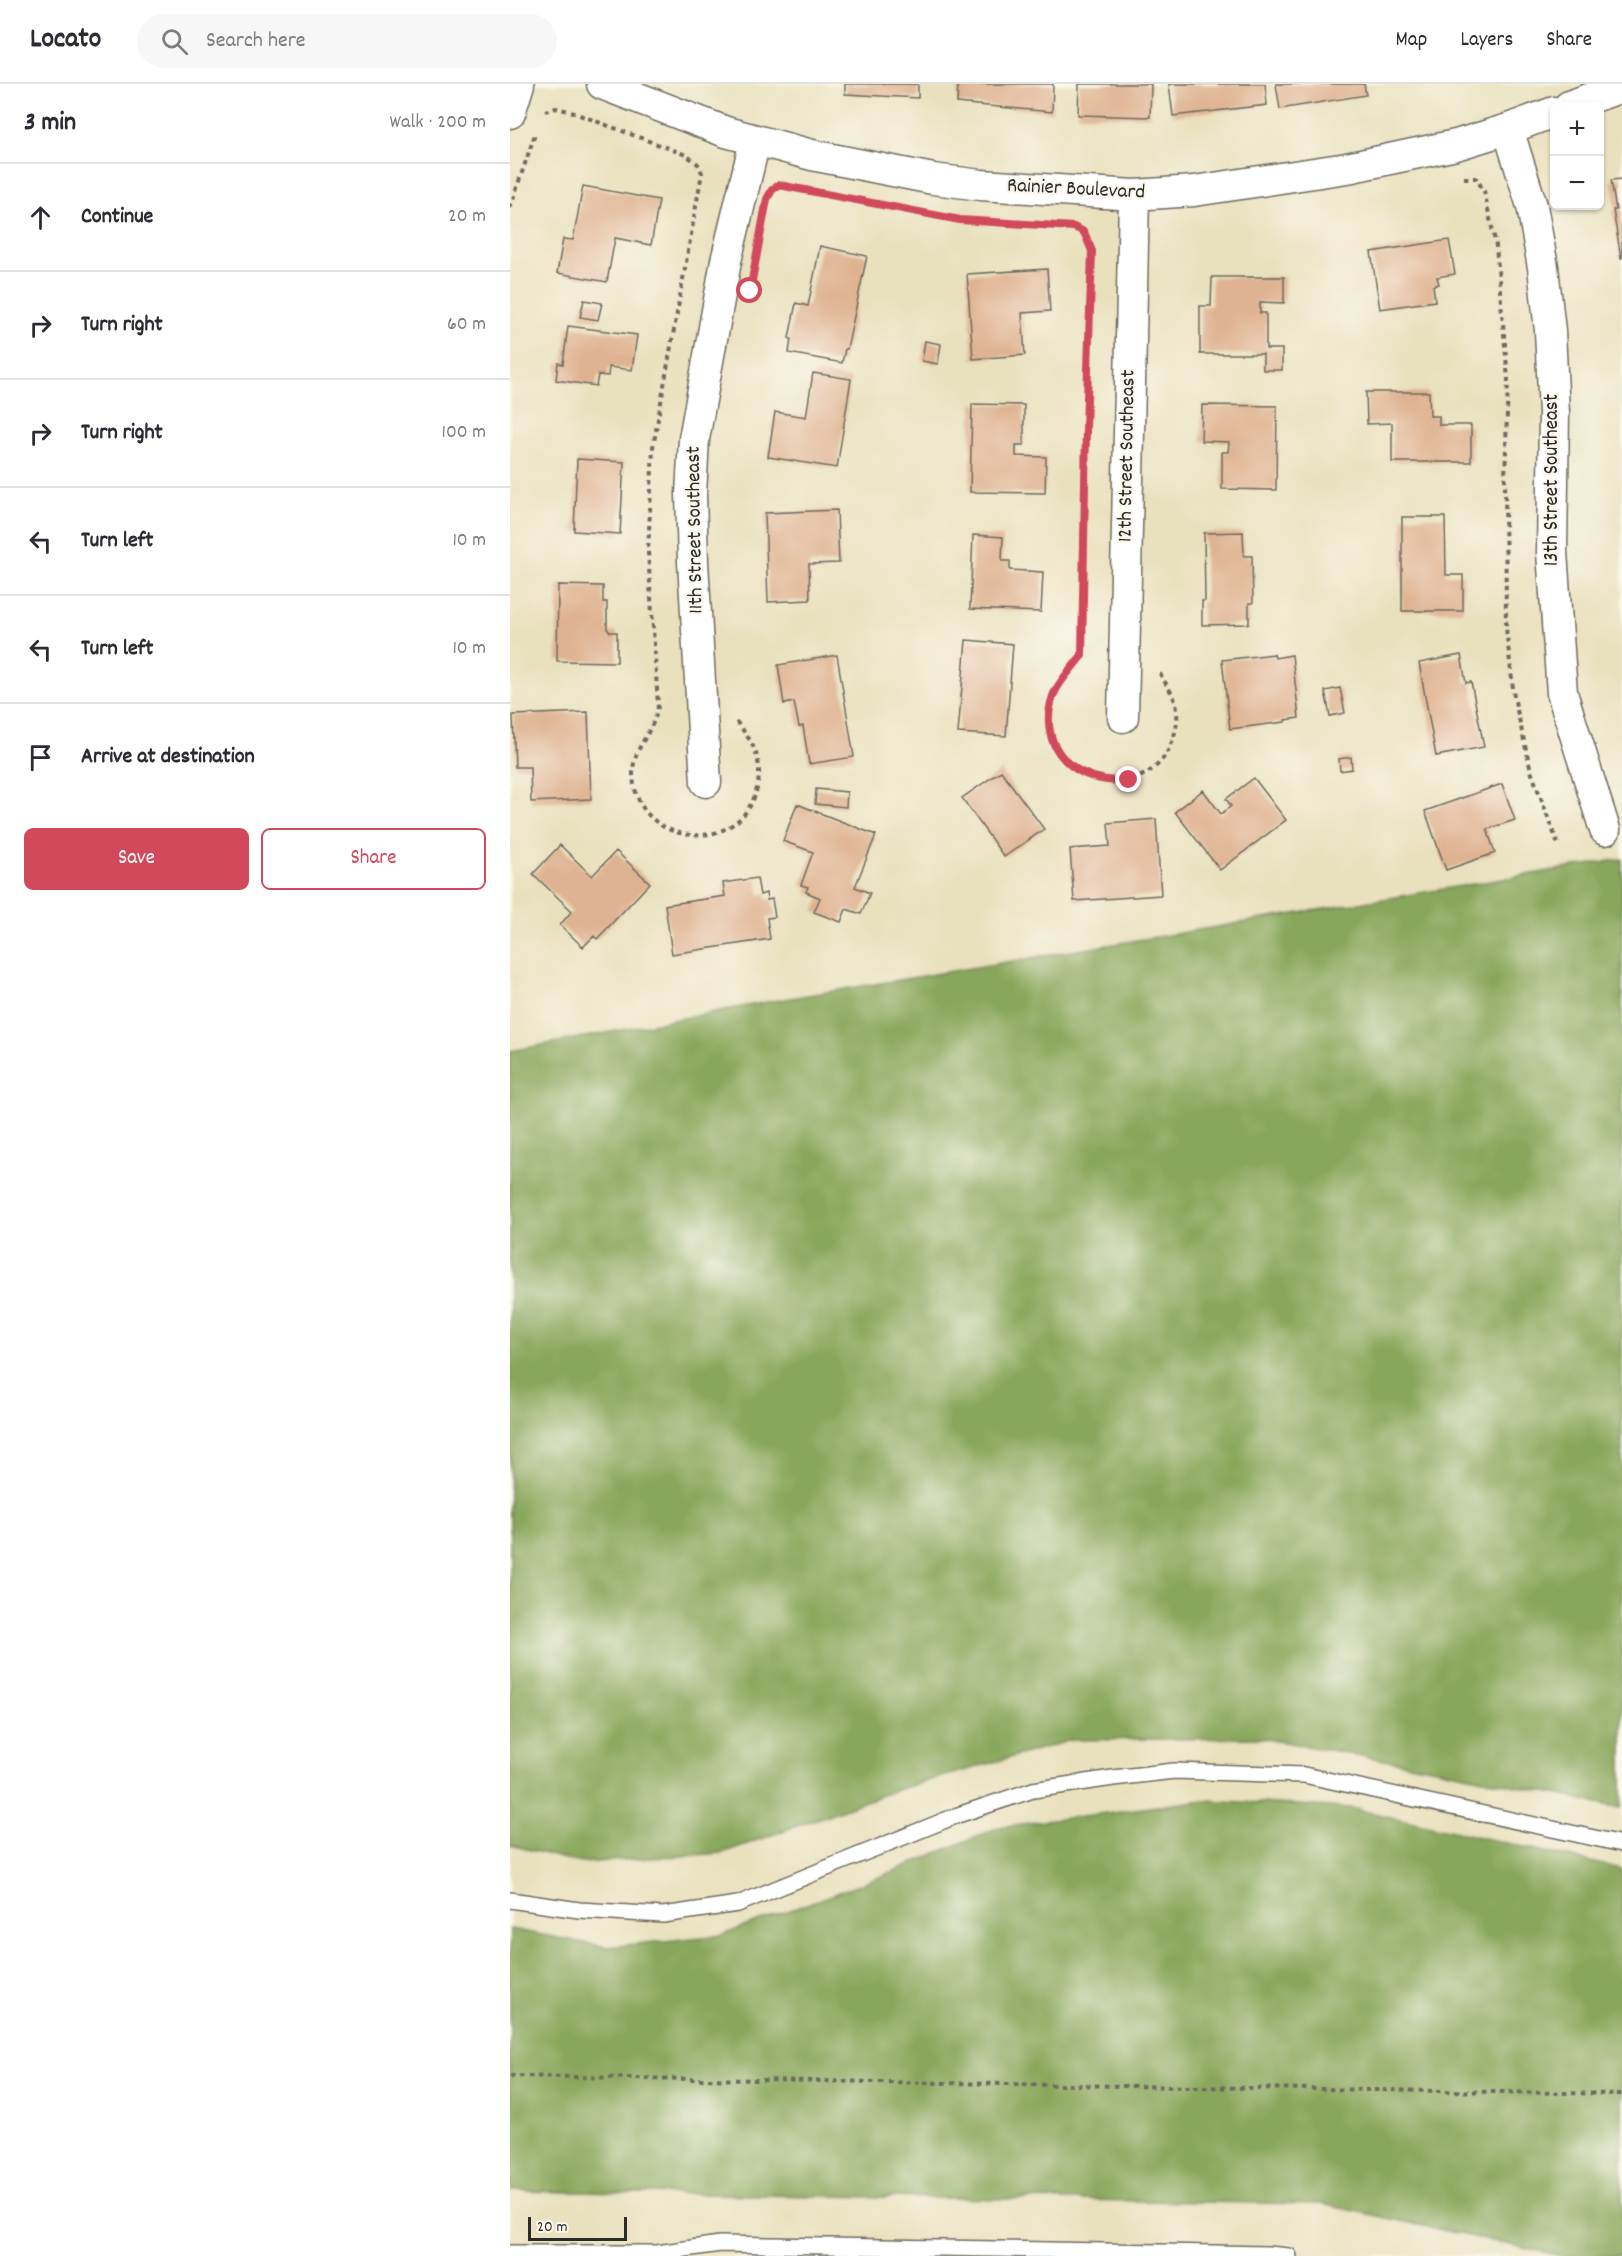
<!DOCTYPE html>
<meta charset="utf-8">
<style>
body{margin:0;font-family:Dekko,sans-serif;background:#f7f7f7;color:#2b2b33}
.controls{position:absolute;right:18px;top:18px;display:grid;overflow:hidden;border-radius:9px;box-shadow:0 2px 4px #0004}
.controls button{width:54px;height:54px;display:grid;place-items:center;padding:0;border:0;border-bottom:2px solid #e1e1e2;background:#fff;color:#2b2b33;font:30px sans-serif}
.scale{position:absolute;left:18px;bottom:15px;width:99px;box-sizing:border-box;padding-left:6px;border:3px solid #2b2b2b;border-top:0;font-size:16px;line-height:21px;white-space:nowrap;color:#2b2b2b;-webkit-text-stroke:4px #fbf7ec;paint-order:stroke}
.stop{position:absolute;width:18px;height:18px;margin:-14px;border:4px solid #d1495b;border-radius:50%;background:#fff}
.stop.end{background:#d1495b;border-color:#fff;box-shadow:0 2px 6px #0008}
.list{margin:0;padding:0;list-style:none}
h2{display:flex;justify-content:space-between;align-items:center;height:78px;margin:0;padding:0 24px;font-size:26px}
h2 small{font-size:20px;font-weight:400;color:#7c7c81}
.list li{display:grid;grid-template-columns:39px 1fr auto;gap:18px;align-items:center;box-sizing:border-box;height:108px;padding:0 24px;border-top:2px solid #e1e1e2}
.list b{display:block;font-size:22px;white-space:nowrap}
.list em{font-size:20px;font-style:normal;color:#7c7c81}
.actions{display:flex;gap:12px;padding:18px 24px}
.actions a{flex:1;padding:14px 0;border:2px solid #d1495b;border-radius:9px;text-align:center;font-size:21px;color:#d1495b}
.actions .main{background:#d1495b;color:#fff}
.icon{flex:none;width:33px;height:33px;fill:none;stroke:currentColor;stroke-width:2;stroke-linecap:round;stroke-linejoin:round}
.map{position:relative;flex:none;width:1112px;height:2172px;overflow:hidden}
header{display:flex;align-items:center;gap:36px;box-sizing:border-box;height:84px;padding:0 30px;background:#fff;border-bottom:2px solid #e1e1e2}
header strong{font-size:28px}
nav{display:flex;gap:33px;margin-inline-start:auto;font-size:21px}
.search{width:420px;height:54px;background:#f7f7f7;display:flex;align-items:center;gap:15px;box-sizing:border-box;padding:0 21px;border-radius:33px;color:#7c7c81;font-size:22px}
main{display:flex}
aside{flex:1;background:#fff}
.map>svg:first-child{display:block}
.forest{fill:#89a75b;stroke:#5a6943;stroke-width:1.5}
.building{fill:#dfb291}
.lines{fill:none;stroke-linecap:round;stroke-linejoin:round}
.lane-casing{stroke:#6e6b5e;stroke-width:18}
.street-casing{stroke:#6e6b5e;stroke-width:33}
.path{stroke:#6e6b5e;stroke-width:4;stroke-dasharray:4.5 4.5;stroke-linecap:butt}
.lane{stroke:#fff;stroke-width:15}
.street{stroke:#fff;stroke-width:30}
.route{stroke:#d1495b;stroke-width:8}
.labels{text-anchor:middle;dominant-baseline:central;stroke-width:4.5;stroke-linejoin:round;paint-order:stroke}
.street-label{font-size:21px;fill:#2b2b2b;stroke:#fbf7ec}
</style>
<header>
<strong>Locato</strong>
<div class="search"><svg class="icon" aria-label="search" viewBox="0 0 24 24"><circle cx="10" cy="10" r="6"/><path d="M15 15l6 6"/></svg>Search here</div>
<nav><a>Map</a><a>Layers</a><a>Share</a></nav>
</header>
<main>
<aside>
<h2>3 min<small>Walk · 200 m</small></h2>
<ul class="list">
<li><svg class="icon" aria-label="ahead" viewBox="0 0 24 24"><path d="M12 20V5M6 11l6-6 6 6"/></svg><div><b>Continue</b></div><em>20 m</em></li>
<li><svg class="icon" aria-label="right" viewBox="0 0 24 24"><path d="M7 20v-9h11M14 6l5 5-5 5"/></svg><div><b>Turn right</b></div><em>60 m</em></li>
<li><svg class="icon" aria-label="right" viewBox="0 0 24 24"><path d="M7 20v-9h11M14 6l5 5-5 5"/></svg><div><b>Turn right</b></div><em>100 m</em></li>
<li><svg class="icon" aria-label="left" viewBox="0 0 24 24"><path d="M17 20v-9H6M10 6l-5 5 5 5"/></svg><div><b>Turn left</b></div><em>10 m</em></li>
<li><svg class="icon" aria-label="left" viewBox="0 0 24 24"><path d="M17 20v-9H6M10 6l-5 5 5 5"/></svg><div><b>Turn left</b></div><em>10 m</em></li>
<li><svg class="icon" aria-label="arrive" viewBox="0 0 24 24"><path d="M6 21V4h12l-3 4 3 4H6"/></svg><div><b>Arrive at destination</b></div></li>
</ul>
<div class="actions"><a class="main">Save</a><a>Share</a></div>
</aside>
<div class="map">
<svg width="1112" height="2172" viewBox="0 0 1112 2172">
<rect width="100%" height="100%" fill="#fbf7ec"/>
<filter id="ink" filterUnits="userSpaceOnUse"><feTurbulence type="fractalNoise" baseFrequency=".0167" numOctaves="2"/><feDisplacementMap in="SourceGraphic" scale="12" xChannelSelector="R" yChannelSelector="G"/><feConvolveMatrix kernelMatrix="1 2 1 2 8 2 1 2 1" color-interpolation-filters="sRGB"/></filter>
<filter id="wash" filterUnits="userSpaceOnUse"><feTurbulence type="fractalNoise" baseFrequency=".008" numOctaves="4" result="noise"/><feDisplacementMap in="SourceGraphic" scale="24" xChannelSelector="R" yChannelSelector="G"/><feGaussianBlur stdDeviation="1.35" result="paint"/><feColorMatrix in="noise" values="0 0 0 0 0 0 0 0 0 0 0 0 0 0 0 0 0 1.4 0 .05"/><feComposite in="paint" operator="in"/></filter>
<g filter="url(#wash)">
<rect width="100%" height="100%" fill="#e9e1be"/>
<!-- forest -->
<path class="forest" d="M1112 775V1724L926 1685 751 1654 562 1656 386 1706 212 1769 71 1779 0 1761V967L257 918Z
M694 1716 841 1724 1112 1785V2172H1052L812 2120 0 2107V1845L97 1863 212 1851 365 1795 489 1743Z"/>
<g id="blocks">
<!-- building -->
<path class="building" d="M335 0H408V14L335 10Z
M448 0H543L542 28 447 19Z
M569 0H641L640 33 568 31Z
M659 0H755L757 21 663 32Z
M766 0H854L856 11 770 25Z
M1112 95V174H1111L1103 126H1106L1101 96Z
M73 102 149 116 141 161 105 154 97 198 47 189 53 155 63 156Z
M939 156 945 190 927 193 929 200 923 202 925 217 870 225 861 168Z
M310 162 357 172 337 265H335L332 279 279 269 281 255 279 254 286 219 298 222Z
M537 185 540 227 512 229 515 271 463 275 457 190Z
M702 193H774V219L750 218V229H756V265H772V286H753V270H690V222H701Z
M74 216 92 219 88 236 70 233Z
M58 242 127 251 122 286 99 283 98 292 88 291 86 302 46 296 48 279 53 280Z
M415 257 431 260 428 280 412 277Z
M303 289 341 295 327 384 258 373 265 328 296 333Z
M856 308H919L920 332H929V341H961V378H882V339L857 340Z
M462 320 514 321V361H506V372L536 373 535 409 460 408Z
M692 321 767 322 766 406 712 405V368H718L719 358 691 357Z
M67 375 114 378 110 450 64 447Z
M327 426 329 479 299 480 300 516 258 518 255 429Z
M892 433H935L936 491H953V527H892Z
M733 448 734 472H742L743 519H739V540L692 541V517H695L694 449Z
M463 451 493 453 492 477H500V486L533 488 531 528 460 525Z
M48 501 93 502V518H97V545L100 548H107V578L47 577Z
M456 556 503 560 496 652 448 649Z
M764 570 765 574 782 571 789 634 775 636V638L720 645 712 576Z
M327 571 344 673 299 680 293 642 289 643 284 618 274 620 268 581Z
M951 571 956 599 961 598 974 663 926 672 909 579Z
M830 604 835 629 820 632 815 607Z
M78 628 81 715 21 718 20 683H5L3 631Z
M841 673 842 685 830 687 829 675Z
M491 687 534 745 494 773 452 714Z
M744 694 776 736 710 786 665 728 693 706 711 730 721 722 716 715Z
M992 700 1005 736 977 745 985 769 936 786 915 727Z
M306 705 337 708 336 723 305 720Z
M287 720 366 751 345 803 360 809 351 830 336 825 331 838 304 828 310 814 296 808 298 803 291 801 303 768 273 757Z
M646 735 651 811 564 817 560 765 600 762 598 739Z
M50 761 82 792 106 767 140 799 87 855 84 852 73 863 50 841 62 827 23 790Z
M247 794 250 811 256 809 257 816 262 815 265 833 257 834 260 855 162 870 155 821 215 812 213 799Z"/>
</g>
</g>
<g filter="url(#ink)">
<use href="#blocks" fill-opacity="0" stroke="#6e6b5e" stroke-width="1.5"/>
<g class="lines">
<!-- lane casing -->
<g class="lane-casing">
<path id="lane" d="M0 1816 69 1826 153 1831 228 1820 448 1731 523 1706 603 1694 664 1687 794 1691 1112 1760
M0 2169H147L210 2160 758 2170 779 2172"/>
</g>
<!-- street casing -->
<g class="street-casing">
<path id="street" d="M92 0 216 48 302 71 423 95 471 101 624 111 684 107 837 84 946 61 998 45 1044 28
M1059 22 1112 3
M0 29 9 0
M998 45 1022 122 1033 183 1040 247 1044 329 1042 468 1052 609 1095 746
M613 633 624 111
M196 698 183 478 181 410 184 355 216 177 245 57"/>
</g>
<!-- path -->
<path class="path" d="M35 27 46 24 59 27 176 71 188 80 192 89 143 363 138 468 148 621C146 646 123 662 123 689 124 766 236 774 248 699 250 689 249 676 245 667 241 656 233 646 225 636
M954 94H966L974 107 986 162 998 295 995 397 996 544 1004 613 1021 687 1048 760
M267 103H283L450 136 564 143 574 148 582 167 576 344 572 571C563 584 549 596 543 612 516 690 633 733 662 658 666 648 668 637 667 626 665 609 654 600 648 585
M0 124 25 50
M0 1992 1112 2010"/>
<!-- lane -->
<use href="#lane" class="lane"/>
<!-- street -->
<use href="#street" class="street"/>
</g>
</g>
<g class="lines" filter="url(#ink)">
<!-- route -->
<path class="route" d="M240 207 257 115 262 106 269 101 450 136 564 143 574 148 582 167 576 344 572 571C563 584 549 596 543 612 525 665 568 702 619 696"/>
</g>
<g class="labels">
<!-- street labels -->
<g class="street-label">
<text transform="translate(566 106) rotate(3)">Rainier Boulevard</text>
<text transform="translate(618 372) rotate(-89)">12th Street Southeast</text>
<text transform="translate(1043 396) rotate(-90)">13th Street Southeast</text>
<text transform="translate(186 446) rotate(-91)">11th Street Southeast</text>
</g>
</g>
</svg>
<div class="controls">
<button>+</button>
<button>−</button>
</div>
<div class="scale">20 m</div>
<div class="stop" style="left:240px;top:207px"></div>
<div class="stop end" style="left:619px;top:696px"></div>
</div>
</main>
